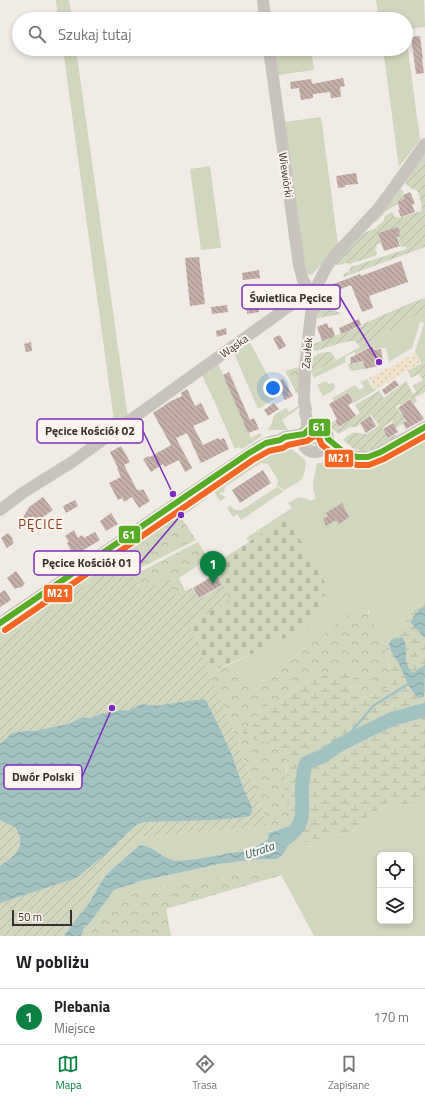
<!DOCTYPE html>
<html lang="pl">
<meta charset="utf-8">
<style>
body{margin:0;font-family:"Titillium Web",sans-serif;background:#f2f2f2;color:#202124}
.controls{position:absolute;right:12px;bottom:12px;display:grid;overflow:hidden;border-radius:6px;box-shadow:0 2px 6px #0003}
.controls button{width:36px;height:36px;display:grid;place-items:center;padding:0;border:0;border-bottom:1px solid #e0e0e0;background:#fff;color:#202124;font:20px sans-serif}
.scale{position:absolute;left:12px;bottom:10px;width:60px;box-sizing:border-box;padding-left:4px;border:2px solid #3b302b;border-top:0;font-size:11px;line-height:14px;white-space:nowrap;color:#3b302b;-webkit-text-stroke:3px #fbf5ee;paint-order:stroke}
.you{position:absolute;left:273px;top:388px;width:14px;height:14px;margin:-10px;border:3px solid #fff;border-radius:50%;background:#1a73e8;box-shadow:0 0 0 6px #1a73e833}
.badge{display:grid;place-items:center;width:26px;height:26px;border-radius:50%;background:#0b8043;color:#fff;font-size:13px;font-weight:700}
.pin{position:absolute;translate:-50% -33px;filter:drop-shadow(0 1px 2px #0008)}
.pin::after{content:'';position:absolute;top:21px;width:14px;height:12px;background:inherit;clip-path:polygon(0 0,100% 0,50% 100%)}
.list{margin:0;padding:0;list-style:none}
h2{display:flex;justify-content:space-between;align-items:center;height:52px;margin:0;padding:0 16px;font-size:17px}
h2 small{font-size:13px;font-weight:400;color:#757577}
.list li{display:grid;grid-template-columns:26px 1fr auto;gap:12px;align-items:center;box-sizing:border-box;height:56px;padding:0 16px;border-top:1px solid #e0e0e0}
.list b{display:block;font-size:15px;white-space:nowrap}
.list p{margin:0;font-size:13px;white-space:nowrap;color:#757577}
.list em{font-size:13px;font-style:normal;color:#757577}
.icon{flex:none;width:22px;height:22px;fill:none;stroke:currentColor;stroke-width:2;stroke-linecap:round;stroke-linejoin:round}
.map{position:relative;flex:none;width:425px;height:936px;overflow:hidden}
.search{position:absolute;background:#fff;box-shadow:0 2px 6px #0003;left:12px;right:12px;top:12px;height:44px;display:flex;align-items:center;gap:10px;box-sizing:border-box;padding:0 14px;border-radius:22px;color:#757577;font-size:15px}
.sheet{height:108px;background:#fff}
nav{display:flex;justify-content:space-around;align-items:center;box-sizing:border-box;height:56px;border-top:1px solid #e0e0e0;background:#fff;font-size:11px;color:#757577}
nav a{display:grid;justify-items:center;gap:2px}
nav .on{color:#0b8043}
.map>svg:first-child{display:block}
.grass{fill:#d1d6bf;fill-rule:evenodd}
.forest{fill:url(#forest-crowns)}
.wetland{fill:url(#wetland-marsh)}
.sand{fill:url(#sand-dots)}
.cemetery{fill:url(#cemetery-stones)}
.garden{fill:url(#garden-furrows)}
.water{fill:url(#water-waves)}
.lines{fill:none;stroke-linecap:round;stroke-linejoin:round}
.stream{stroke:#a1c2c1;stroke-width:2.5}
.river{stroke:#a1c2c1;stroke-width:14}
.building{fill:url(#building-back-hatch)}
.minor{stroke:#c9c3be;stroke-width:12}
.bus-1-casing{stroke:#fbf5ee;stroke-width:9}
.bus-2-casing{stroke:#fbf5ee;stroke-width:9}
.bus-1{stroke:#58ac25;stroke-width:6}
.bus-2{stroke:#f26522;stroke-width:6}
.labels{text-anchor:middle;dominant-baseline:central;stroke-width:4;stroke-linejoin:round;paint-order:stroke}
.street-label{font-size:11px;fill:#3b302b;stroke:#fbf5ee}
.water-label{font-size:12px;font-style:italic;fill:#1f5a5e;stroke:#fbf5ee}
.quarter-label{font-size:13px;letter-spacing:1px;fill:#8c3b22;stroke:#fbf5ee}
.leader{fill:none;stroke:#7b2cbf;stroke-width:1.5}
.callout-dot{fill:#7b2cbf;stroke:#fbf5ee;stroke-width:1.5}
.callout{fill:#fbf5ee;stroke:#7b2cbf;stroke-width:1.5}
.callout-label{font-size:12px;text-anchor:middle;font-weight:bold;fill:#3b302b}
.line-badge{stroke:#fbf5ee;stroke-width:1.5}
.badge-label{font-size:11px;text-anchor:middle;font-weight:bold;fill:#fff}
</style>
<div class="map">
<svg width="425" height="936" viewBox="0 0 425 936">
<defs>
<pattern id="forest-crowns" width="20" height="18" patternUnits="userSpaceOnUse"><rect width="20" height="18" fill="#d1d6bf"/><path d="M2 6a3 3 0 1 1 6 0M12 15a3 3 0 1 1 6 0" fill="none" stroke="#b4b8a4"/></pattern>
<pattern id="wetland-marsh" width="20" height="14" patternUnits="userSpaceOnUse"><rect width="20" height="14" fill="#d1d6bf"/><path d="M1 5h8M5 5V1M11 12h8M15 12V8" fill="none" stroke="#b4b8a4"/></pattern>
<pattern id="sand-dots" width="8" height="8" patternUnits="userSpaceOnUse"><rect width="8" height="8" fill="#efe3cc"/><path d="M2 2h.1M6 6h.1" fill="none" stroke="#cec3af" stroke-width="1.8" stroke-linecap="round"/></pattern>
<pattern id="cemetery-stones" width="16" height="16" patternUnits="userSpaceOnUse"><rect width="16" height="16" fill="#d1d6bf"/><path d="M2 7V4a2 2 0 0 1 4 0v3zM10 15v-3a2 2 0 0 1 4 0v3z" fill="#b4b8a4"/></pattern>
<pattern id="garden-furrows" width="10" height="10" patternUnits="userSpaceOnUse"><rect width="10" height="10" fill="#d1d6bf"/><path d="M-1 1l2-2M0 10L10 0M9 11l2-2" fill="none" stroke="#b4b8a4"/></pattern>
<pattern id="water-waves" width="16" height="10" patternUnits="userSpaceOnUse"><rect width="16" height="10" fill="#a1c2c1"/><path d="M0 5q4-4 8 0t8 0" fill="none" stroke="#849e9d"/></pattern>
<pattern id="building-back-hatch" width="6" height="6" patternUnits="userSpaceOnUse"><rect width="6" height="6" fill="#c3afa7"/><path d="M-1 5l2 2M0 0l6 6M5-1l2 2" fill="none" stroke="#a08f88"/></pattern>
</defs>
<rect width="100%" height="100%" fill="#f0ebe5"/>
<!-- grass -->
<path class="grass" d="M56 0H69L72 19H58Z
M376 0H424L425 27 406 29V19H379Z
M406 34 420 140 399 167 383 49H406Z
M63 49H76L128 418 115 428Z
M275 49H311L314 70 278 75Z
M321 117 338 244 312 275 305 274 285 122Z
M210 166 221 248 201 250 190 169Z
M425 310V361L421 363 415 352 424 323 420 322 412 348 389 362 386 348 375 349 372 345 356 354 354 352 345 357 346 362 314 378 312 374Z
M248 339 279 396 258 409 233 351Z
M217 361 248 433H249L251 438 260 433 262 436 242 449 239 447 235 449 215 403 201 373Z
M363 362 365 369 350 371 348 364 350 363 351 364Z
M367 379 373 389 375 388 376 390 354 403 348 393 334 401 332 398 355 385 359 390 364 387 361 382Z
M326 381 328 384 334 383 335 386 334 390 323 396 317 385Z
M301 404 299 408 282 420 288 430H268L272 423 274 415 286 408 289 412Z
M425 431V603L414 608 404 624 385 645 369 616V608L368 613 362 611 343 617 325 633 288 661 269 679 257 682 248 681 228 665 256 652 315 619 324 588 327 586 287 517 249 542 246 538 292 508 288 503C298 497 301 495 311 501L316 498C310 488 315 474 317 463H321L323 461 329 457 354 461Z
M269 449H292L306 461C304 483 302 479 285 490L277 486 278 480 268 464 261 463 226 486 223 493 221 492 220 494 226 497 220 501 211 487Z
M277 487 284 491 241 520 237 514 233 517 227 508 231 506 234 510H242Z
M202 495 205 496 207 498 132 554 0 643V632L158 525 172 520 178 515 179 517 184 514 183 512 190 508 196 500Z
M425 799V936H314L277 867 268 870 219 877 125 895 99 920 88 936H81L85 926 89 924 114 890 141 881 219 864 250 860 277 859 282 854 298 830C301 837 303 843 310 847L313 846 328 835 350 834 367 817 389 803 412 806ZM380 855H410V921H380Z
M268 826 269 832 268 833 269 837C264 843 255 847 248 850 243 852 236 852 230 853 218 855 182 863 172 860 161 857 151 843 139 846L111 870 103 879 86 909 76 919 64 936H60L101 878 104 872 135 839 139 837Z"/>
<!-- forest -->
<path class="forest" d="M299 367V387L297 394 285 371Z
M181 517 196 540 130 573 123 560Z
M198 542 208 559 179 578 185 591 176 596 143 593 132 576Z
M354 611H362L368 613 385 645 393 679 386 689 369 697 364 698 358 697 352 693 351 685 354 674 309 679 277 703 261 708 254 725 242 729 277 744 281 746 284 750 287 757 285 790 286 801 297 826 292 827H286L269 832 268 826 238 743 208 673 228 665 248 681 257 682 269 679 288 661 325 633 343 617Z
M277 867 282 875 166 909 171 936H88L99 920 125 895 219 877 268 870Z"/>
<!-- wetland -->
<path class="wetland" d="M425 603V799L412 806 389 803 367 817 350 834 328 835 313 846 310 847C302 842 300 835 297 827 294 818 288 810 286 802 281 785 296 754 277 744L245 738 241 729 254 725 261 708 277 703 309 679 348 668 353 671 354 674 351 685 352 693 358 697 364 698 369 697 386 689 393 679 385 645 404 624 414 608Z"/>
<!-- sand -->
<path class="sand" d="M415 352 421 362 375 390 369 378 401 361 402 362 404 360V359L409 356 410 357 413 356 412 354Z"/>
<!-- cemetery -->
<path class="cemetery" d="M287 517 327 586 324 589 326 595 322 597 315 619 311 625 256 652 208 673 187 623 230 601 212 566Z"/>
<!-- garden -->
<path class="garden" d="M425 155V247L344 277 343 274 349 272 351 267 407 249 406 246 401 247 398 237 401 235 398 227 378 233 381 243 376 245 377 248 375 249 377 254 374 256 350 264 345 263 340 265H336L335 263 361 234 377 228V226L383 222 385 216 392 212 395 217 400 218 421 211 422 206 418 192 416 190 412 189 406 184V181L420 159 423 158Z
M400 190H402L404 193 402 194 404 199 396 202 397 204 385 212 377 221 374 222Z
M425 298V310L360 347 355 341C341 341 328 348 315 351L313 349V344L362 326 363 324 413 302Z
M321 304H323L340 313V314L318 318 315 316 318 305Z
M329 352 332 353 336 360 311 374 313 357 320 353Z
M425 361V392L415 397 417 401 414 404 410 398 401 405 400 404 396 407 401 414 407 409 412 417 396 428 392 421 382 428 388 438 395 435 396 436 398 434 399 435C387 442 370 456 355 449 351 447 347 443 343 440 355 429 354 434 367 434L379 425 371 415 359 423 360 424 356 427H350L339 434 327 425 329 423 335 421 339 428 360 413 355 405 379 391 384 398 406 381 413 394 416 392 413 386 423 380 419 374 411 378 408 371Z
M310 439a6 6 0 1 1 12 0a6 6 0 1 1-12 0Z
M123 560 143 593 168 576 176 595 192 588 199 599 223 585 231 601 188 623 238 743 268 826 139 837 135 839 104 872 101 878 60 936H0V643Z"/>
<!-- water -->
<path class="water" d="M425 607V638L410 622 419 609Z
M402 637C411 649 400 661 413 673L425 665 424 697 418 698 410 688 398 662 391 651 389 643 393 639Z
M204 699 206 701 221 731 231 753 244 790 252 808 251 814 247 817 211 820 144 822 136 825 107 853 76 878 0 903V866C16 855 28 846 15 827L0 820V744L11 734 13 733 24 731H35L49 728 69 724 80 718H92L100 714 109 713 122 710 128 711 142 704 155 706Z
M297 826 298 830 283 854 277 859 250 860 219 864 141 881 114 890 89 924 85 926 81 936H64L76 919 86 908 103 879 111 870 139 846C150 843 161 857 172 860 182 863 218 855 230 853 236 852 243 852 248 850 255 847 265 843 269 837L268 833 286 827H292Z"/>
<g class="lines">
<!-- stream -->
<path class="stream" d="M341 744 373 706 408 684"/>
<!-- river -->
<path class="river" d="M284 840C312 820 298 807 303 778 304 773 304 768 306 763L323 756 341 744 392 719 425 710"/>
</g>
<!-- building -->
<path class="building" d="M420 36 423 59H422L424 73 416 74 411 37Z
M343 78 345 86 340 87 341 97 331 98 330 92 313 94V98L301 100 299 88 291 89 290 82 311 79 312 84Z
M356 173 358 184 345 185V187L338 188 336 176Z
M410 192 415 203 412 205 415 212 401 217 398 210 400 209 397 202 404 199 403 195Z
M398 227 401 236 397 237 400 246 384 251 378 233Z
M199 257 205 304 190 306 185 258Z
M401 261 408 282 369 296 373 308 362 312 351 285 333 292 331 285 360 274 361 276Z
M259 270 260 278 243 280 242 273Z
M258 301 259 312 247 314 246 303Z
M227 305 228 312 212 314 211 307Z
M359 319 361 325 341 334 339 328Z
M327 323 329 328 332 327 335 336 322 341 317 327Z
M226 328 227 334 217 337 216 331Z
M280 335 286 346 279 350 273 338Z
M31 342 32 351 26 352 24 344Z
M372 346 374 350 381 349 383 360H381L382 365 365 369 363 361 351 364 350 358Z
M229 372 249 418 250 420 254 418 259 429 248 433 223 375Z
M283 379 293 396 285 400 276 382Z
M395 380 399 385 385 395 382 390Z
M187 389 195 406 201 403 209 419 193 426 203 445 218 438 220 440 224 438 229 449 201 463 187 433 176 438 192 468 185 472 179 460 165 467 163 464 151 472 143 459 149 456 150 457 171 445 153 413 171 401 182 396 181 393Z
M348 393 353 402 348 405 356 416 339 427 335 421 337 420 334 413 329 404Z
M410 399 424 419 406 429 403 423 407 421 398 408Z
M274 403 279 409 268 416 264 410Z
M370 416 376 426 366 433 360 423Z
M393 423 398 432 388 438 383 429Z
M121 446 130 462 124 465 137 490 138 489 139 491 143 489 150 501 139 508 132 497 124 502 122 498 118 500 109 483 121 477 117 468H118L110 452Z
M263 470 271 483 240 503 232 490Z
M43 497 53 510 37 521 33 529 23 525 25 519 23 518 29 507Z
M75 500 78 506 66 513 63 506Z
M342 503 349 517 339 524 336 520 326 526 323 519 328 516 326 513Z
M111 513 118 524 106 531 100 521Z
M74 530 78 538 82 535 84 538 95 532 100 540 80 552 73 555 67 543 69 542 65 536Z
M8 533 13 539 12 540 14 543 7 548 1 538Z
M16 571 25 584 20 588 19 587 15 589 7 578Z
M216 574 222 585 199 598 193 588Z
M5 590 11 600 0 607V593Z"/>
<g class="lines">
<!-- minor -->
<path class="minor" d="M263 0 265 19
M269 49 299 265 303 280 313 298
M302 439a13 13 0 1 1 26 0a13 13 0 1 1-26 0Z
M307 430V419L305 413 306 409 304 401 305 367 311 314 315 290 327 266 336 254 378 209 395 186 425 144
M323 449 332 452 346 454 357 457H370L381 452 425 427
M0 510 24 492 72 462 299 299 308 297 313 298
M0 623 259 447 270 442 280 440 285 437 304 434"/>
<!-- bus-1 casing -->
<g class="bus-1-casing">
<path id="bus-1" d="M0 623 249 453 266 443 280 440 285 437 304 434 310 428 316 426 325 430 328 439 346 454 357 457H368L381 452 425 427"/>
</g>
<!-- bus-2 casing -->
<g class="bus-2-casing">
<path id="bus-2" d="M5 630 253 460 269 451 283 448 288 445 307 441 316 435 318 436 322 445 341 460 357 465H369L384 459 425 436"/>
</g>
<!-- bus-1 -->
<use href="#bus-1" class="bus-1"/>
<!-- bus-2 -->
<use href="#bus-2" class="bus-2"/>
</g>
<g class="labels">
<!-- street labels -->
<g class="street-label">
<text transform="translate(286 175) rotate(82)">Wiewiórki</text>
<text transform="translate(234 346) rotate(-35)">Wąska</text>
<text transform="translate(307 353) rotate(-85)">Zaułek</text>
</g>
<!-- water labels -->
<g class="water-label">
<text transform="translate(259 850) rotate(-19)">Utrata</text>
</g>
<!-- quarter labels -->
<g class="quarter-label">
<text x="41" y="524">PĘCICE</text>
</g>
</g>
<!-- callouts -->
<path class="leader" d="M379 362L340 297M173 494L143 431M181 515L140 563M112 708L82 777"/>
<g class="callout-dot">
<circle cx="379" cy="362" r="4"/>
<circle cx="173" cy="494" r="4"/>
<circle cx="181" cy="515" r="4"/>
<circle cx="112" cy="708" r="4"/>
</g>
<g class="callout">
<rect x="242" y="285" width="98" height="24" rx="4"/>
<rect x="37" y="419" width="106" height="24" rx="4"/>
<rect x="34" y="551" width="106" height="24" rx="4"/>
<rect x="4" y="765" width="78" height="24" rx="4"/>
</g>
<g class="callout-label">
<text x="291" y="302">Świetlica Pęcice</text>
<text x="90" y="435">Pęcice Kościół 02</text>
<text x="87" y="567">Pęcice Kościół 01</text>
<text x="43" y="781">Dwór Polski</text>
</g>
<g class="line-badge">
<rect x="308" y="418" width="23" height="19" rx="4" fill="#58ac25"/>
<rect x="324" y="449" width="30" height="19" rx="4" fill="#f26522"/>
<rect x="118" y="525" width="23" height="19" rx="4" fill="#58ac25"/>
<rect x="43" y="584" width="30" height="19" rx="4" fill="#f26522"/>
</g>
<g class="badge-label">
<text x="319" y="431">61</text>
<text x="339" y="462">M21</text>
<text x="129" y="539">61</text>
<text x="58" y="597">M21</text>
</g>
</svg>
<div class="controls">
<button><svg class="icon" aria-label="locate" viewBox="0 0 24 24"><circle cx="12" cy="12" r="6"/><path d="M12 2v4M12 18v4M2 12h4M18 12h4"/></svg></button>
<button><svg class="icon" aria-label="layers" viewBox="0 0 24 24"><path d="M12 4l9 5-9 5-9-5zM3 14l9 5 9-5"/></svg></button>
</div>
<div class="scale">50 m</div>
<div class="you"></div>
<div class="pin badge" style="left:213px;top:584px">1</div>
<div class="search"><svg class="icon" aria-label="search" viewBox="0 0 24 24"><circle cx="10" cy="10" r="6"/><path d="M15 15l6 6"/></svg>Szukaj tutaj</div>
</div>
<section class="sheet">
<h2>W pobliżu<small></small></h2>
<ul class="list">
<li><span class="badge">1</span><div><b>Plebania</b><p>Miejsce</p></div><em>170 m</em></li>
</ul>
</section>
<nav>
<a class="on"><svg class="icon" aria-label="map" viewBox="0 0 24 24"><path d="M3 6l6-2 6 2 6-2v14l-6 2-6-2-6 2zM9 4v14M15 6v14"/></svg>Mapa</a>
<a><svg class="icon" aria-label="directions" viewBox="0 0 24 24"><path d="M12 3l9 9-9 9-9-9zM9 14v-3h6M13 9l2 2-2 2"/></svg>Trasa</a>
<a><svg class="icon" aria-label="saved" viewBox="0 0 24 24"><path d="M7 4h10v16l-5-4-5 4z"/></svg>Zapisane</a>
</nav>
